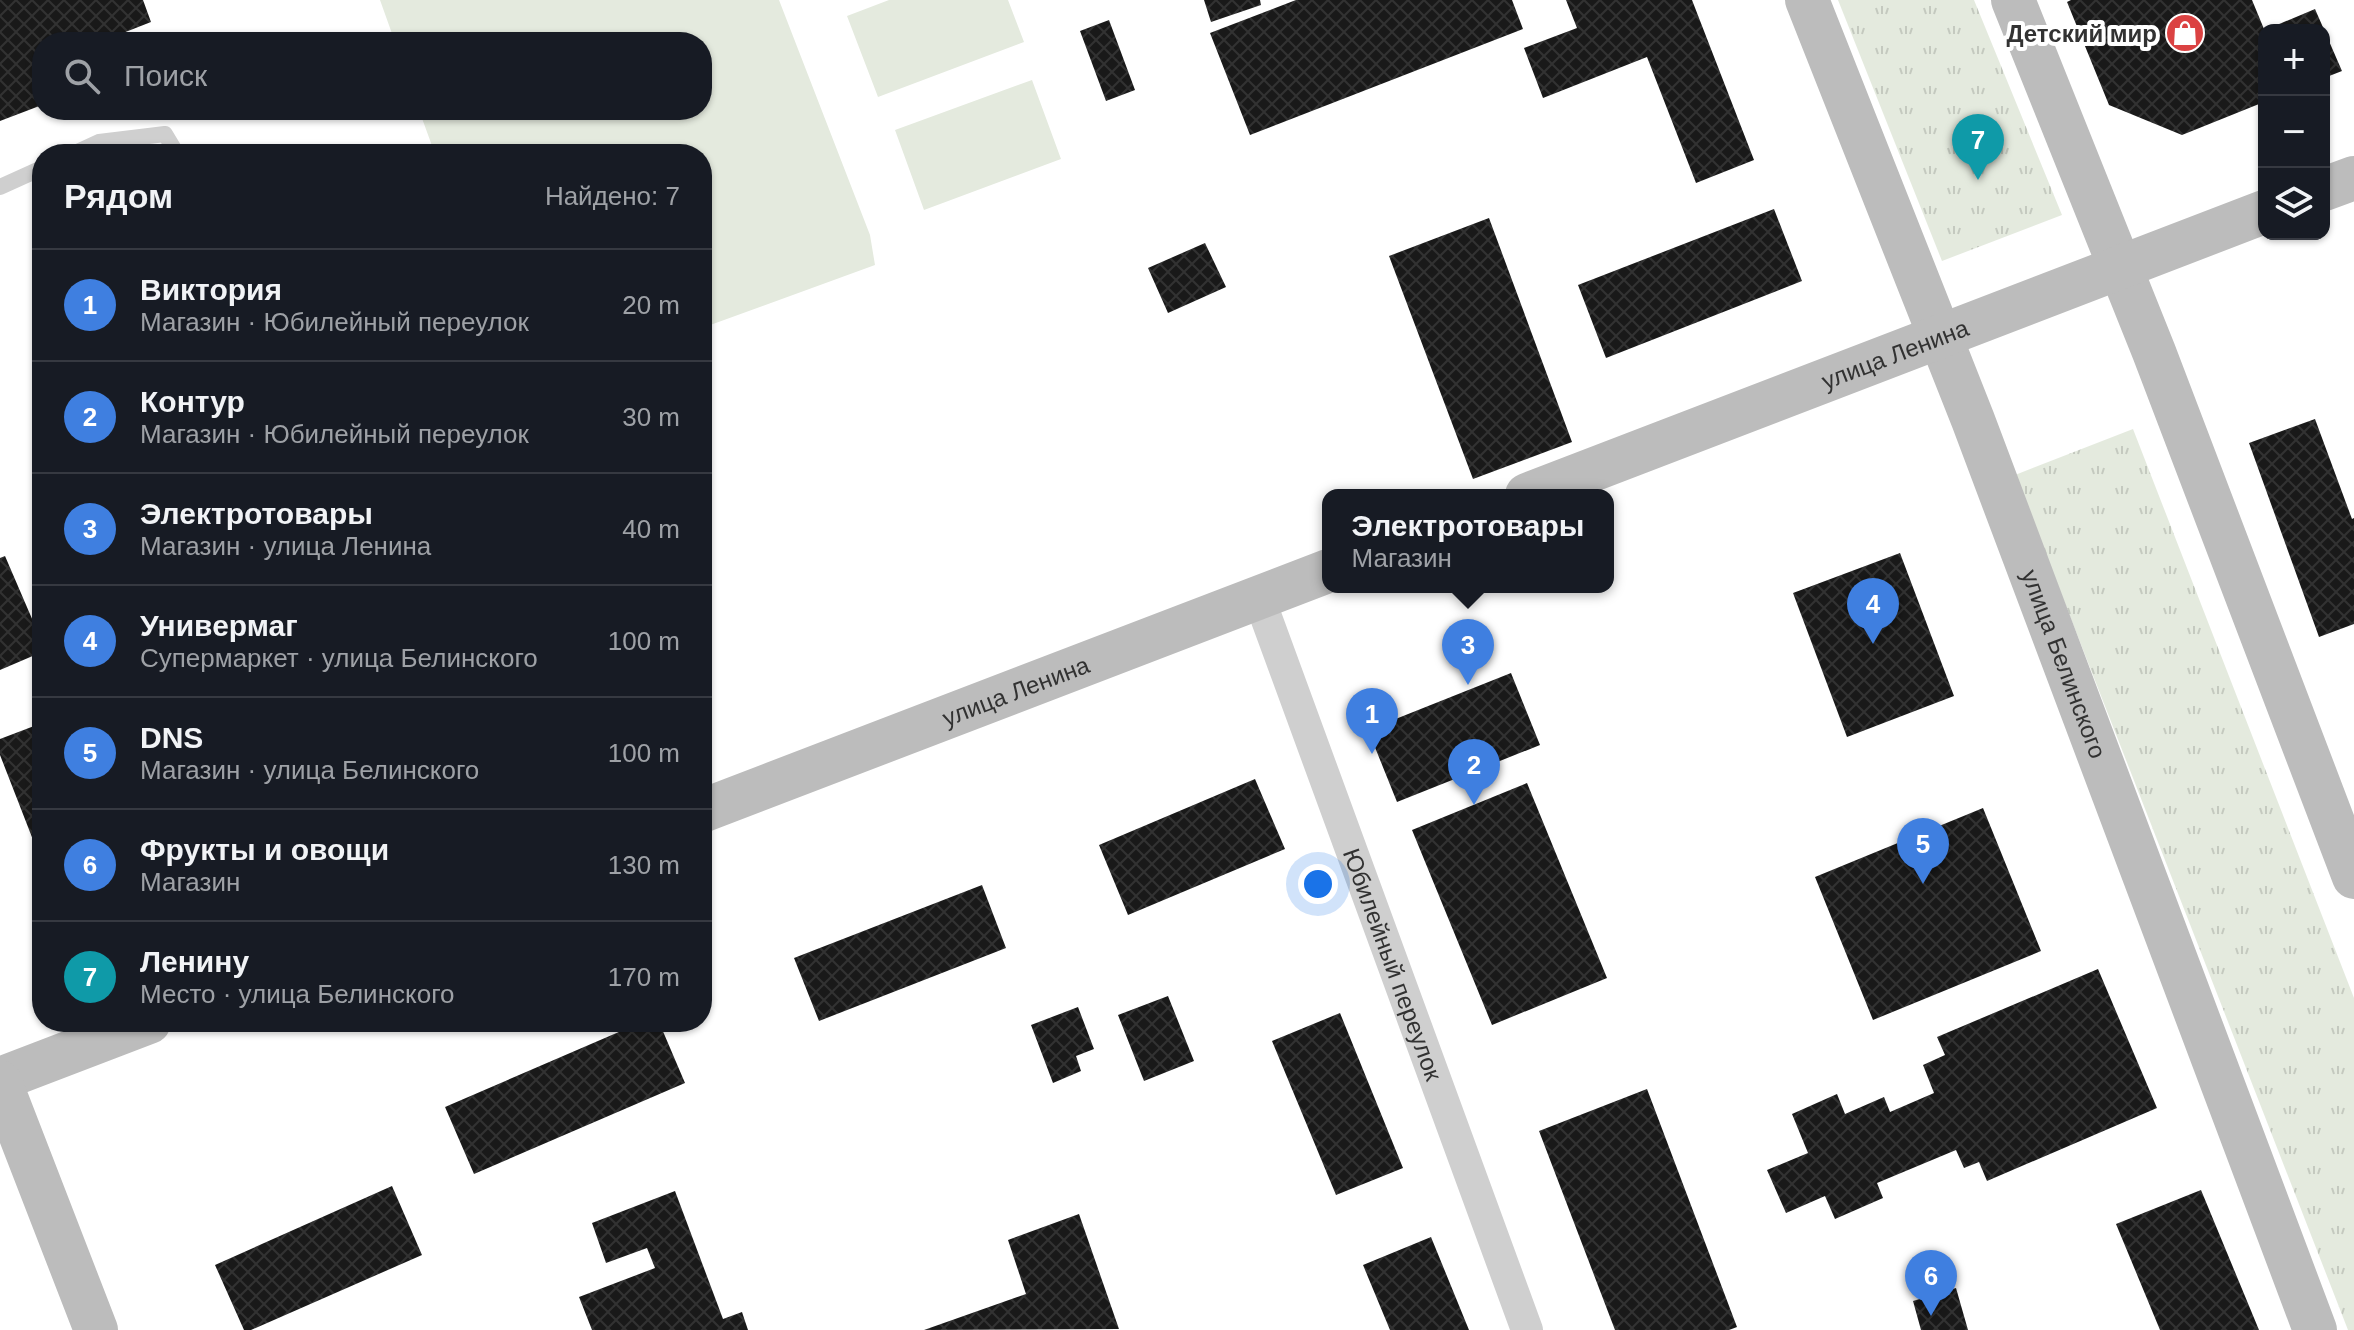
<!DOCTYPE html>
<html lang="ru">
<meta charset="utf-8">
<style>
body{margin:0;font-family:Arial,sans-serif;background:#20242c;color:#f1f3f6}
.controls{position:absolute;right:24px;top:24px;display:grid;overflow:hidden;border-radius:16px;box-shadow:0 2px 6px #0004}
.controls button{width:72px;height:72px;display:grid;place-items:center;padding:0;border:0;border-bottom:2px solid #363941;background:#171b24;color:#f1f3f6;font:40px sans-serif}
.you{position:absolute;left:1318px;top:884px;width:28px;height:28px;margin:-20px;border:6px solid #fff;border-radius:50%;background:#1a73e8;box-shadow:0 0 0 12px #1a73e833}
.badge{display:grid;place-items:center;width:52px;height:52px;border-radius:50%;background:#ea580c;color:#fff;font-size:26px;font-weight:700}
.pin{position:absolute;translate:-50% -66px;filter:drop-shadow(0 2px 4px #0008)}
.pin::after{content:'';position:absolute;top:42px;width:28px;height:24px;background:inherit;clip-path:polygon(0 0,100% 0,50% 100%)}
.popup{position:absolute;left:1322px;top:489px;width:292px;height:104px;box-sizing:border-box;display:grid;place-content:center;border-radius:16px;background:#171b24;filter:drop-shadow(0 2px 6px #0005);font-size:26px;white-space:nowrap;color:#9ea1a6}
.popup b{font-size:30px;color:#f1f3f6}
.popup::after{content:'';position:absolute;left:50%;top:100%;margin-left:-16px;border:16px solid transparent;border-top-color:#171b24}
.list{margin:0;padding:0;list-style:none}
h2{display:flex;justify-content:space-between;align-items:center;height:104px;margin:0;padding:0 32px;font-size:34px}
h2 small{font-size:26px;font-weight:400;color:#9ea1a6}
.list li{display:grid;grid-template-columns:52px 1fr auto;gap:24px;align-items:center;box-sizing:border-box;height:112px;padding:0 32px;border-top:2px solid #363941}
.list b{display:block;font-size:30px;white-space:nowrap}
.list p{margin:0;font-size:26px;white-space:nowrap;color:#9ea1a6}
.list em{font-size:26px;font-style:normal;color:#9ea1a6}
.icon{flex:none;width:44px;height:44px;fill:none;stroke:currentColor;stroke-width:2;stroke-linecap:round;stroke-linejoin:round}
.map{position:relative;flex:none;width:2354px;height:1330px;overflow:hidden}
.search{position:absolute;background:#171b24;box-shadow:0 2px 6px #0004;left:32px;top:32px;width:680px;height:88px;display:flex;align-items:center;gap:20px;box-sizing:border-box;padding:0 28px;border-radius:32px;color:#9ea1a6;font-size:30px}
.panel{position:absolute;background:#171b24;box-shadow:0 2px 6px #0004;left:32px;top:144px;width:680px;height:888px;border-radius:32px}
.map>svg:first-child{display:block}
.grass{fill:#e4eade}
.park{fill:url(#park-tufts)}
.building{fill:url(#building-cross-hatch)}
.lines{fill:none;stroke-linecap:round;stroke-linejoin:round}
.lane{stroke:#cfcfcf;stroke-width:16}
.street{stroke:#cfcfcf;stroke-width:32}
.secondary{stroke:#bcbcbc;stroke-width:44}
.labels{text-anchor:middle;dominant-baseline:central;stroke-width:8;stroke-linejoin:round;paint-order:stroke}
.poi-label{font-size:24px;font-weight:bold;fill:#323232;stroke:#fff;text-anchor:end}
.street-label{font-size:24px;fill:#323232;stroke:#fff}
</style>
<div class="map">
<svg width="2354" height="1330" viewBox="0 0 2354 1330">
<defs>
<pattern id="park-tufts" width="24" height="20" patternUnits="userSpaceOnUse" patternTransform="scale(2)"><rect width="24" height="20" fill="#e4eade"/><path d="M3 7l-1-3M5 7V3M7 7l1-3M15 17l-1-3M17 17v-4M19 17l1-3" fill="none" stroke="#c4c9bf"/></pattern>
<pattern id="building-cross-hatch" width="8" height="8" patternUnits="userSpaceOnUse" patternTransform="scale(2)"><rect width="8" height="8" fill="#191919"/><path d="M0 0l8 8M0 8l8-8" fill="none" stroke="#323232"/></pattern>
</defs>
<rect width="100%" height="100%" fill="#fff"/>
<!-- grass -->
<path class="grass" d="M380 0H779L870 235 875 265 702 328V154H435L419 110H702V42H395Z
M889 0H1008L1024 42 878 97 847 16Z
M1032 80 1061 159 924 210 895 130Z"/>
<!-- park -->
<path class="park" d="M1838 0H1974L2062 215 1942 261Z
M2133 429 2354 998V1330H2348L2015 475Z"/>
<!-- building -->
<path class="building" d="M0 0H143L151 22 100 42H42V105L0 121Z
M1204 0H1260L1261 5 1211 22Z
M1296 0H1512L1523 29 1250 135 1210 33Z
M1566 0H1692L1754 160 1696 183 1647 57 1543 98 1524 48 1577 28Z
M2071 0H2252L2264 29V102L2182 135 2109 105 2067 2Z
M2315 9 2342 71 2324 78V30H2265Z
M1109 20 1135 90 1106 101 1080 31Z
M1774 209 1802 281 1606 358 1578 285Z
M1489 218 1572 442 1473 479 1389 256Z
M1205 243 1226 287 1168 313 1148 268Z
M2315 419 2352 519 2354 518V624L2319 637 2249 443Z
M1900 553 1954 696 1847 737 1793 593Z
M5 556 42 642V652L0 670V558Z
M1511 673 1540 745 1397 802 1368 730Z
M42 723V863L0 755V739Z
M1255 779 1285 849 1128 915 1099 845Z
M1527 783 1607 978 1492 1025 1412 830Z
M1983 808 2041 951 1873 1020 1815 877Z
M982 885 1006 948 819 1021 794 958Z
M2098 969 2157 1108 1987 1181 1979 1162 1964 1168 1956 1150 1877 1183 1883 1198 1835 1219 1825 1196 1786 1213 1767 1170 1808 1153 1792 1114 1837 1094 1845 1114 1884 1097 1890 1112 1934 1093 1923 1065 1945 1055 1937 1037Z
M1168 996 1194 1061 1144 1081 1118 1015Z
M1078 1007 1094 1049 1076 1056 1081 1071 1053 1083 1031 1025Z
M1340 1013 1403 1168 1336 1195 1272 1041Z
M642 1022H659L685 1083 474 1174 445 1107Z
M1647 1089 1737 1327 1729 1330H1615L1539 1131Z
M392 1186 422 1255 251 1330H244L215 1265Z
M2201 1190 2259 1330H2160L2116 1224Z
M675 1191 723 1319 742 1312 748 1330H592L579 1297 655 1268 647 1248 606 1263 592 1223Z
M1079 1214 1119 1329 924 1330 1026 1294 1008 1240Z
M1431 1237 1469 1330H1390L1363 1265Z
M1956 1288 1968 1330H1921L1913 1301Z"/>
<g class="lines">
<!-- lane -->
<path class="lane" d="M73 154 99 142 165 134 177 154
M0 187 42 168"/>
<!-- street -->
<path class="street" id="s1" d="M1259 598 1527 1330"/>
<!-- secondary -->
<g class="secondary">
<path id="s2" d="M1807 0 1973 420 2315 1330"/>
<path d="M2013 0 2154 352 2354 877"/>
<path d="M2324 189 2354 178"/>
<path id="s3" d="M1527 495 2264 212"/>
<path id="s4" d="M702 811 1328 571"/>
<path d="M0 1079 149 1022"/>
<path d="M0 1082 96 1330"/>
</g>
</g>
<!-- icons -->
<defs>
<g id="shop-disc" transform="scale(2)"><circle r="9.5" fill="#db4242" stroke="#fff"/><path d="M-5-2.5h2.3a2.7 3.5 0 0 1 5.4 0H5L5.5 6h-11ZM-1.5-2.5h3a1.5 2.3 0 0 0-3 0Z" fill="#fff"/></g>
</defs>
<g fill-rule="evenodd">
<use href="#shop-disc" x="2185" y="33"/>
</g>
<g class="labels">
<!-- poi labels -->
<g class="poi-label">
<text x="2157" y="33">Детский мир</text>
</g>
<!-- street labels -->
<g class="street-label">
<text stroke="none"><textPath href="#s3" startOffset="394">улица Ленина</textPath></text>
<text stroke="none"><textPath href="#s2" startOffset="712">улица Белинского</textPath></text>
<text stroke="none"><textPath href="#s4" startOffset="336">улица Ленина</textPath></text>
<text stroke="none"><textPath href="#s1" startOffset="390">Юбилейный переулок</textPath></text>
</g>
</g>
</svg>
<div class="controls">
<button>+</button>
<button>−</button>
<button><svg class="icon" aria-label="layers" viewBox="0 0 24 24"><path d="M12 4l9 5-9 5-9-5zM3 14l9 5 9-5"/></svg></button>
</div>
<div class="you"></div>
<div class="pin badge" style="left:1372px;top:754px;background:#3f7fe0">1</div>
<div class="pin badge" style="left:1474px;top:805px;background:#3f7fe0">2</div>
<div class="pin badge" style="left:1468px;top:685px;background:#3f7fe0">3</div>
<div class="popup"><b>Электротовары</b>Магазин</div>
<div class="pin badge" style="left:1873px;top:644px;background:#3f7fe0">4</div>
<div class="pin badge" style="left:1923px;top:884px;background:#3f7fe0">5</div>
<div class="pin badge" style="left:1931px;top:1316px;background:#3f7fe0">6</div>
<div class="pin badge" style="left:1978px;top:180px;background:#0f9aa8">7</div>
<div class="search"><svg class="icon" aria-label="search" viewBox="0 0 24 24"><circle cx="10" cy="10" r="6"/><path d="M15 15l6 6"/></svg>Поиск</div>
<section class="panel">
<h2>Рядом<small>Найдено: 7</small></h2>
<ul class="list">
<li><span class="badge" style="background:#3f7fe0">1</span><div><b>Виктория</b><p>Магазин · Юбилейный переулок</p></div><em>20 m</em></li>
<li><span class="badge" style="background:#3f7fe0">2</span><div><b>Контур</b><p>Магазин · Юбилейный переулок</p></div><em>30 m</em></li>
<li><span class="badge" style="background:#3f7fe0">3</span><div><b>Электротовары</b><p>Магазин · улица Ленина</p></div><em>40 m</em></li>
<li><span class="badge" style="background:#3f7fe0">4</span><div><b>Универмаг</b><p>Супермаркет · улица Белинского</p></div><em>100 m</em></li>
<li><span class="badge" style="background:#3f7fe0">5</span><div><b>DNS</b><p>Магазин · улица Белинского</p></div><em>100 m</em></li>
<li><span class="badge" style="background:#3f7fe0">6</span><div><b>Фрукты и овощи</b><p>Магазин</p></div><em>130 m</em></li>
<li><span class="badge" style="background:#0f9aa8">7</span><div><b>Ленину</b><p>Место · улица Белинского</p></div><em>170 m</em></li>
</ul>
</section>
</div>
